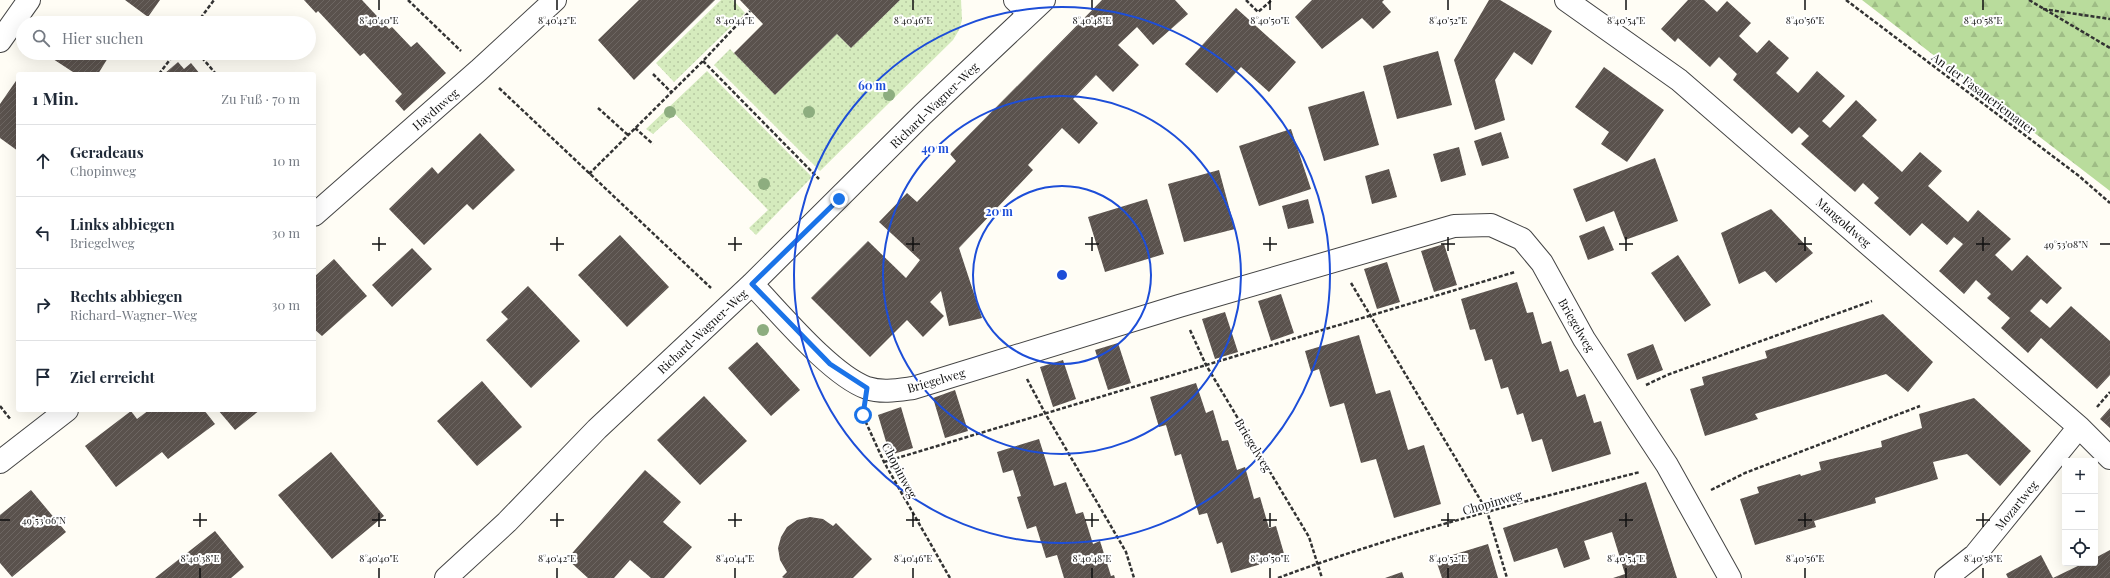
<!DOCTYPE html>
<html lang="de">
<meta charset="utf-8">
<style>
body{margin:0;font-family:"Playfair Display",serif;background:#f6f6f7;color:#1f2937}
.controls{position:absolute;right:12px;bottom:12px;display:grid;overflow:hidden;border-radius:4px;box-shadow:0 4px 16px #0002}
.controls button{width:36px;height:36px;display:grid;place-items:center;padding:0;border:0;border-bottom:1px solid #e0e1e3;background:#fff;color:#1f2937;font:20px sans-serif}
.stop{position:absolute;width:12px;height:12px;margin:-9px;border:3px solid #1a73e8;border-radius:50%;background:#fff}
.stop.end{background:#1a73e8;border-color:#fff;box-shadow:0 1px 4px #0008}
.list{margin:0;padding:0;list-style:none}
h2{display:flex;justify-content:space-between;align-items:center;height:52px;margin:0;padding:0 16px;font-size:17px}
h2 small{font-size:13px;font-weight:400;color:#747a83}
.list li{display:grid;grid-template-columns:26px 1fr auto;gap:12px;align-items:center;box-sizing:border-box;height:72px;padding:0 16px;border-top:1px solid #e0e1e3}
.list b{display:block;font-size:15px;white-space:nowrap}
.list p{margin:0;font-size:13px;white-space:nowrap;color:#747a83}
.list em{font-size:13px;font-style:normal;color:#747a83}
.icon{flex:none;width:22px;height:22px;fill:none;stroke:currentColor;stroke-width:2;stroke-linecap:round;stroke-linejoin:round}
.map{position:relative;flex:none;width:2110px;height:578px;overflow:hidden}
.search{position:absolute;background:#fff;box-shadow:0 4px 16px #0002;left:16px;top:16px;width:300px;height:44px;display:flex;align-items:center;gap:10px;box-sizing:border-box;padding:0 14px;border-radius:22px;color:#747a83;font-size:15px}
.panel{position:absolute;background:#fff;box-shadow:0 4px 16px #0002;left:16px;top:72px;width:300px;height:340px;border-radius:4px}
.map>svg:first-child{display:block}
.green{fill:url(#green-dots)}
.forest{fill:url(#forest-firs)}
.building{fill:url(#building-hatch)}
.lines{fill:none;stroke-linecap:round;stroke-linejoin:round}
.minor-casing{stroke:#444;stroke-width:24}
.path{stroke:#333;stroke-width:2.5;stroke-dasharray:4 2;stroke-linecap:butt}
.minor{stroke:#fff;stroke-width:22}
.tree{fill:#8dad7f}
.route{stroke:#1a73e8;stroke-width:5}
.ticks{fill:none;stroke:#111;stroke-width:1.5}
.ring{fill:none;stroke:#1d4ed8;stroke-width:2}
.labels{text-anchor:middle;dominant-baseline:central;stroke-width:4;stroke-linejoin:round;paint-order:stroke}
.street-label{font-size:12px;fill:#111;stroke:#fff}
.ticks-label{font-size:10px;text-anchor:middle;fill:#111;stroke:#fff;stroke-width:4;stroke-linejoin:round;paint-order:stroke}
.centre{fill:#1d4ed8;stroke:#fff;stroke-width:2}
.ring-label{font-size:12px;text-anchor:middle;font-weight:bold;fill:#1d4ed8;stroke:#fff;stroke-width:4;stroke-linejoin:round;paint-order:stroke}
</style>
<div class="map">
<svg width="2110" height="578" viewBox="0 0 2110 578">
<defs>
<pattern id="green-dots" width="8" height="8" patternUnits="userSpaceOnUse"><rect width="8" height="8" fill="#d5ebbd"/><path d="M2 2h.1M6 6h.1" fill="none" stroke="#b6c8a1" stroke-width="1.8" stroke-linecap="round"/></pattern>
<pattern id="forest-firs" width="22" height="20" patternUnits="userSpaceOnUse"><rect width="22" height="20" fill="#b9dc9c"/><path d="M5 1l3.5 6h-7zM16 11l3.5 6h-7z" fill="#9ebc85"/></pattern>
<pattern id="building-hatch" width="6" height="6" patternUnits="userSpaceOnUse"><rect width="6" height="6" fill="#5a524d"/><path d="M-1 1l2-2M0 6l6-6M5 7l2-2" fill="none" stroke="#6d6662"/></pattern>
</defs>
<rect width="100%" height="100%" fill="#fffdf5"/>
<!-- green -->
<path class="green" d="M721 0H733L745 13 674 82 656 63Z
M900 0H961L962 20 959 30 953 40 820 171 714 65 730 49 775 95 837 34 851 48Z
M707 71 812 177 756 235 749 228 768 210 675 114 653 134 646 129Z"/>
<!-- forest -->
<path class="forest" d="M1862 0H2110V191Z"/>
<!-- building -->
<path class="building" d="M125 0H160L148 17Z
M304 0H362L389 29 392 27 411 47 417 42 446 73 404 111 395 101 402 94 364 53 360 56 318 11 316 13Z
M639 0H715L634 80 598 40Z
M740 0H900L851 48 837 34 775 95 734 53 763 24Z
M1102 0H1175L1188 14 1153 45 1137 27 1118 45 1139 65 1113 92 1096 75 1073 99 1098 123 1079 144 1062 128 1028 165 1033 170 959 248 982 318 949 326 941 291 930 302 944 316 923 337 907 320 870 357 811 298 868 241 906 278 920 260 879 222 907 193 917 202 956 161 950 154Z
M1312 0H1384L1382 2 1391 12 1373 29 1362 18 1322 49 1295 17Z
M1489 0H1500L1552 31 1532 65 1514 52 1495 80 1505 120 1475 130 1454 60Z
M1688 0H1704L1717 12 1727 1 1751 23 1739 36 1757 53 1769 40 1789 58 1776 73 1798 93 1817 71 1845 96 1822 121 1830 128 1856 100 1877 120 1862 136 1902 172 1920 152 1942 171 1928 186 1968 222 1978 210 2011 239 1995 255 2012 271 2027 255 2062 288 2047 304 2041 299 2030 311 2050 328 2071 306 2110 341V375L2097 389 2041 338 2028 353 2001 328 2010 318 1987 298 1991 294 1976 280 1964 294 1939 271 1963 244 1954 237 1947 245 1922 223 1910 236 1874 203 1879 198 1863 183 1855 192 1801 144 1809 136 1799 127 1792 134 1733 80 1737 74 1719 57 1710 67 1678 38 1675 42 1661 29Z
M1236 8 1296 62 1269 92 1241 67 1217 93 1185 64Z
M1438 51 1452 105 1397 119 1383 66Z
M52 53H111L98 74H76L50 57Z
M178 62 184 69 191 63 200 74H164Z
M1604 67 1664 110 1627 162 1601 144 1609 132 1575 107Z
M18 78V151L0 138V104Z
M1364 91 1379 145 1324 161 1308 107Z
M1291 129 1311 189 1259 206 1239 146Z
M1501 132 1509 158 1482 166 1474 141Z
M480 133 515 170 473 210 467 204 424 245 389 209 432 167 438 174Z
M1459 147 1466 175 1441 182 1433 154Z
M1655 158 1678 221 1625 240 1614 211 1586 222 1573 189Z
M1389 169 1397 197 1372 204 1365 176Z
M1219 170 1235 229 1184 242 1168 184Z
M1147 199 1164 254 1105 272 1088 217Z
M1308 199 1314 223 1288 229 1282 206Z
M1771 209 1813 253 1776 283 1765 271 1739 284 1721 233Z
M1604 226 1614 250 1588 260 1579 236Z
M620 235 669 287 627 327 578 275Z
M1444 244 1457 285 1434 292 1421 251Z
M412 248 432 269 392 307 372 285Z
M1678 255 1711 305 1685 322 1651 273Z
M334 259 367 296 322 336 314 329V277Z
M1387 262 1400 302 1377 309 1364 269Z
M1517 282 1527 313 1533 312 1542 344 1551 341 1560 372 1568 369 1577 397 1585 394 1594 423 1601 421 1611 454 1552 472 1542 439 1532 442 1523 413 1517 415 1508 387 1501 389 1492 359 1485 361 1475 329 1470 330 1461 299Z
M528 286 580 341 531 388 486 340 508 319 501 312Z
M1281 294 1294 333 1271 341 1258 301Z
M1225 312 1238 352 1215 359 1202 319Z
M1883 314 1933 362 1908 392 1886 374 1755 414 1758 419 1705 436 1690 389 1704 385 1702 377 1767 358 1765 351Z
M1359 335 1376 394 1390 390 1408 450 1424 445 1441 504 1394 518 1376 459 1361 463 1344 403 1330 407 1319 369 1311 372 1305 351Z
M757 342 800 390 771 416 728 368Z
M1118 343 1131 383 1108 390 1095 350Z
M1653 344 1663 370 1637 380 1627 354Z
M1063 360 1076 399 1053 407 1040 367Z
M482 381 522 427 477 466 437 421Z
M1196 383 1206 413 1213 410 1222 441 1228 440 1237 470 1245 467 1254 499 1260 497 1269 528 1276 526 1285 557 1231 573 1222 542 1217 544 1207 513 1199 515 1181 454 1175 456 1166 425 1159 427 1150 397Z
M955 390 968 431 945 438 933 398Z
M704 396 747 441 700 485 657 440Z
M1974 398 2031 451 2000 486 1967 454 1933 462 1938 479 1875 498 1876 503 1814 521 1816 527 1755 545 1740 499 1759 493 1757 487 1800 474 1801 476 1821 470 1819 462 1882 447 1881 441 1922 428 1919 414Z
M901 407 913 448 890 455 878 415Z
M2110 408V428L2100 419Z
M149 410H204L215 424 168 459 162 452 116 487 85 446 131 411 137 419Z
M218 410H260L235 430Z
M1039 439 1054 486 1066 482 1076 514 1083 512 1093 544 1100 541 1111 576 1114 575 1115 578H1064L1057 555 1046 558 1036 526 1027 529 1017 497 1021 496 1013 470 1003 473 997 452Z
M331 452 384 516 332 559 278 495Z
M645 470 681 502 663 522 692 547 664 578H651L630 560 614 578H588L567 559Z
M1646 482 1677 578H1613L1625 574 1612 532 1584 541 1590 559 1564 568 1557 548 1514 562 1503 528Z
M31 490 66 532 12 577 0 563V515Z
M810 517 823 519 833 526 836 523 872 559 853 578H784L782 577 787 572 780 560 778 548 781 537 787 527 797 520Z
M215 531 244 567 231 578H155Z
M1488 544 1498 578H1442L1436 560Z
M2110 550V578H2053L2084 563H2095V558Z
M2041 555 2053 578H2008L2006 574Z
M1402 572 1404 578H1385Z"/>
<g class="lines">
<!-- minor casing -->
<g class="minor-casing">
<path id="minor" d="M1015 0 1029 13
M1566 0 1679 80 2079 427 2110 458
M0 41 29 0
M314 215 479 70 555 0
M752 284C780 313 831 375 867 388 882 393 898 390 913 388L1179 306 1454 226 1491 225 1522 239 1542 263 1584 339 1667 465 1730 578
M0 462 67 410
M446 578 507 522 597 429 752 284 923 114 1044 0
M1946 578 1975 555 2079 427"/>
</g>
<!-- path -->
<path class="path" d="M408 0 461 51
M1246 0 1258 12 1272 0
M1846 0 2079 176 2110 203
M2029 0 2110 48
M2043 9 2110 19
M197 23 214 0
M198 53 216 74
M703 61 819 179
M159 74 175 53
M653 74 671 92
M499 88 711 288
M598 108 628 135
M635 128 653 144
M589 174 703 61 750 11
M1351 283 1487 511 1507 578
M1190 330 1206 365 1309 537 1322 578
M1027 379 1045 413 1126 552 1134 578
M1646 385 1667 375 1872 301
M0 406 11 420
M2097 407 2110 392
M863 416 884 462 950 578
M884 462 1515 272
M1711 490 1745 473 1920 406
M1278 578C1396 534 1518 503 1640 472"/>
<!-- minor -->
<use href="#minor" class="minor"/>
</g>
<!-- trees -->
<g class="tree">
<circle cx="889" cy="95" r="6"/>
<circle cx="670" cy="112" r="6"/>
<circle cx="809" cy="112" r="6"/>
<circle cx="764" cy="184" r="6"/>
<circle cx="763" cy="330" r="6"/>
</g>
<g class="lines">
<!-- route -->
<path class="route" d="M839 199 752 284 830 364 867 388 863 415"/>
</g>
<!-- ticks -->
<path class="ticks" d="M379 0V10M557 0V10M735 0V10M913 0V10M1092 0V10M1270 0V10M1448 0V10M1626 0V10M1805 0V10M1983 0V10M379 237V251M557 237V251M735 237V251M913 237V251M1092 237V251M1270 237V251M1448 237V251M1626 237V251M1805 237V251M1983 237V251M372 244H386M550 244H564M728 244H742M906 244H920M1085 244H1099M1263 244H1277M1441 244H1455M1619 244H1633M1798 244H1812M1976 244H1990M2100 244H2110M200 513V527M379 513V527M557 513V527M735 513V527M913 513V527M1092 513V527M1270 513V527M1448 513V527M1626 513V527M1805 513V527M1983 513V527M0 520H10M193 520H207M372 520H386M550 520H564M728 520H742M906 520H920M1085 520H1099M1263 520H1277M1441 520H1455M1619 520H1633M1798 520H1812M1976 520H1990M200 568V578M379 568V578M557 568V578M735 568V578M913 568V578M1092 568V578M1270 568V578M1448 568V578M1626 568V578M1805 568V578M1983 568V578"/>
<!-- distance rings -->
<g class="ring">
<circle cx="1062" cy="275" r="89"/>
<circle cx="1062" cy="275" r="179"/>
<circle cx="1062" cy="275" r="268"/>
</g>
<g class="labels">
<!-- street labels -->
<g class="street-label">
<text transform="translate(1984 93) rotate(37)">An der Fasaneriemauer</text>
<text transform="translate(934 105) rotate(-44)">Richard-Wagner-Weg</text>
<text transform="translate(435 109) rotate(-41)">Haydnweg</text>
<text transform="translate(1844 222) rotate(41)">Mangoldweg</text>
<text transform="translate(1577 325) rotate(60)">Briegelweg</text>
<text transform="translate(702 331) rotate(-43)">Richard-Wagner-Weg</text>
<text transform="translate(936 380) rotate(-16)">Briegelweg</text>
<text transform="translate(1254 445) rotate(59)">Briegelweg</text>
<text transform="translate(900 470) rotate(62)">Chopinweg</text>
<text transform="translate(1492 502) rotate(-16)">Chopinweg</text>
<text transform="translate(2016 505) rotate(-51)">Mozartweg</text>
</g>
</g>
<g class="ticks-label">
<text x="379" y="24">8°40'40"E</text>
<text x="557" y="24">8°40'42"E</text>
<text x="735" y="24">8°40'44"E</text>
<text x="913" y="24">8°40'46"E</text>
<text x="1092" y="24">8°40'48"E</text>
<text x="1270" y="24">8°40'50"E</text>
<text x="1448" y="24">8°40'52"E</text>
<text x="1626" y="24">8°40'54"E</text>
<text x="1805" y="24">8°40'56"E</text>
<text x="1983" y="24">8°40'58"E</text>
<text x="2066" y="248">49°53'08"N</text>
<text x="44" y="524">49°53'06"N</text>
<text x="200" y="562">8°40'38"E</text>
<text x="379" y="562">8°40'40"E</text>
<text x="557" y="562">8°40'42"E</text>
<text x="735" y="562">8°40'44"E</text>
<text x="913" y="562">8°40'46"E</text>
<text x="1092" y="562">8°40'48"E</text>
<text x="1270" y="562">8°40'50"E</text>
<text x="1448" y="562">8°40'52"E</text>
<text x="1626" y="562">8°40'54"E</text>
<text x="1805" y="562">8°40'56"E</text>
<text x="1983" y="562">8°40'58"E</text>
</g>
<circle cx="1062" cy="275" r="6" class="centre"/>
<g class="ring-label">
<text x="872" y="90">60 m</text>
<text x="935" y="153">40 m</text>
<text x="999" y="216">20 m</text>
</g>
</svg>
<div class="controls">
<button>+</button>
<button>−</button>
<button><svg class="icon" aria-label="locate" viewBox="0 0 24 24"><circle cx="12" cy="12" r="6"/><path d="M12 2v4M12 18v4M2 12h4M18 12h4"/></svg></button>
</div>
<div class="stop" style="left:863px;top:415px"></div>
<div class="stop end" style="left:839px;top:199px"></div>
<div class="search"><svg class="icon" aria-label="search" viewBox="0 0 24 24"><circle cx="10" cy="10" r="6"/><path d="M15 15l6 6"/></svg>Hier suchen</div>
<section class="panel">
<h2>1 Min.<small>Zu Fuß · 70 m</small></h2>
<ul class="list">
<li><svg class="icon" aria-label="ahead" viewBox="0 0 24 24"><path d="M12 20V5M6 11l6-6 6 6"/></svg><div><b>Geradeaus</b><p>Chopinweg</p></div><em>10 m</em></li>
<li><svg class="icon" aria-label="left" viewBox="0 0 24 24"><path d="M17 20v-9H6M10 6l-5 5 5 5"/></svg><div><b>Links abbiegen</b><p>Briegelweg</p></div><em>30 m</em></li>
<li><svg class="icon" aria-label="right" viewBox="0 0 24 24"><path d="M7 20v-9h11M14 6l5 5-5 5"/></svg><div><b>Rechts abbiegen</b><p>Richard-Wagner-Weg</p></div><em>30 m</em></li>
<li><svg class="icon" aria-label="arrive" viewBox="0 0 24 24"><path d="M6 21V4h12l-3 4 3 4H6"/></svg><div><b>Ziel erreicht</b></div></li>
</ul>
</section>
</div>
